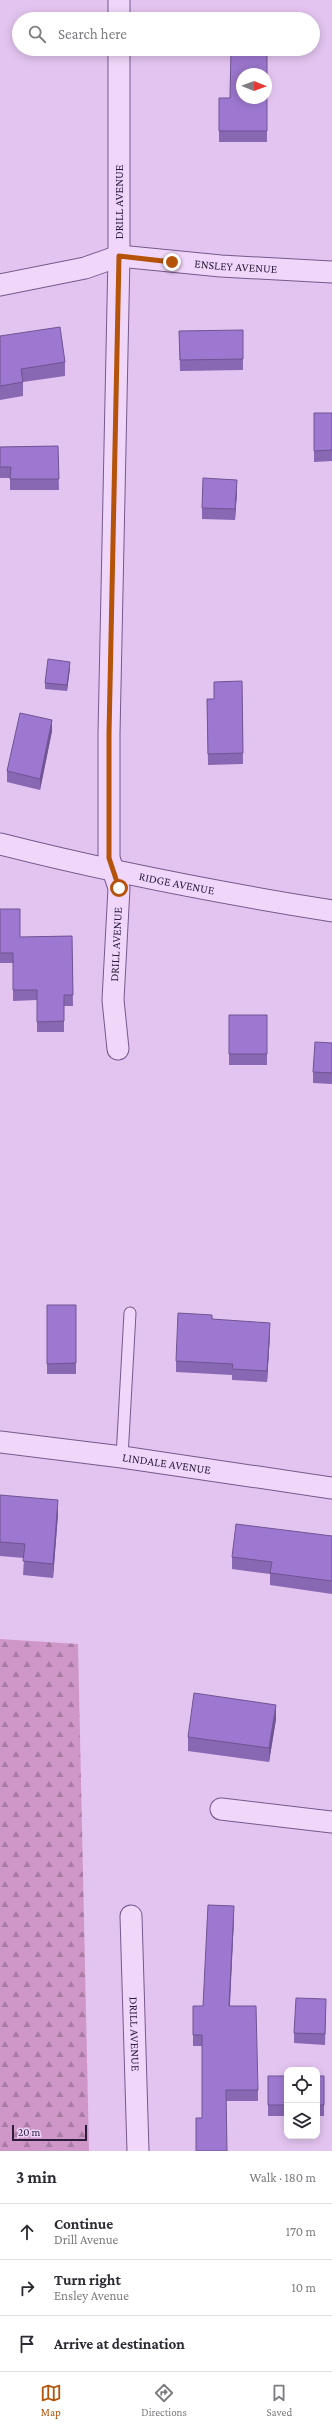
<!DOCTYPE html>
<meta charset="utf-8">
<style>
body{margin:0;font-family:"Crimson Pro",serif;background:#f7f7f7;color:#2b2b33}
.controls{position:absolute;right:12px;bottom:12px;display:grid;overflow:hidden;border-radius:8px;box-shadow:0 2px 10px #0003}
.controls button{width:36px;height:36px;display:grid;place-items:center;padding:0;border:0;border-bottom:1px solid #e1e1e2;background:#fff;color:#2b2b33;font:20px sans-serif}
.compass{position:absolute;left:236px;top:68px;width:36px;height:36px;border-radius:50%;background:#fff;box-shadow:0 2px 10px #0003;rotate:91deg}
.scale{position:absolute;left:12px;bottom:10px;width:75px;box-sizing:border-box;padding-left:4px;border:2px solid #2c1e3b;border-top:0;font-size:11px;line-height:14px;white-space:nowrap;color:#2c1e3b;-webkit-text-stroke:3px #edd3f7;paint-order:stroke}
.stop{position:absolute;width:12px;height:12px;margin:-9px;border:3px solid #b45309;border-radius:50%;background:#fff}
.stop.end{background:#b45309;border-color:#fff;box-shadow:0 1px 4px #0008}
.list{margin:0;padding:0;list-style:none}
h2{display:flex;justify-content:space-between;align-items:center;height:52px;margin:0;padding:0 16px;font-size:17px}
h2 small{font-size:13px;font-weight:400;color:#7c7c81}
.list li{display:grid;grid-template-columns:26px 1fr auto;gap:12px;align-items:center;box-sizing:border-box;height:56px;padding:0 16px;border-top:1px solid #e1e1e2}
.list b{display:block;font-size:15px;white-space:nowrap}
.list p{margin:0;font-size:13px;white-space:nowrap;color:#7c7c81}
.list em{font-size:13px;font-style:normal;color:#7c7c81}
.icon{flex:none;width:22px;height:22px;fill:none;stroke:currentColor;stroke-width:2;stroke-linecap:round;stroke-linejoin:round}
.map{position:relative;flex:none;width:332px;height:2151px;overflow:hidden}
.search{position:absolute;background:#fff;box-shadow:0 2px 10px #0003;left:12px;right:12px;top:12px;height:44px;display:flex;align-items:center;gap:10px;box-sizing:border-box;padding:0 14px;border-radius:22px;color:#7c7c81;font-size:15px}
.sheet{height:220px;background:#fff}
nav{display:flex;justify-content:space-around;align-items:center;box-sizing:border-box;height:56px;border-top:1px solid #e1e1e2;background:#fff;font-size:11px;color:#7c7c81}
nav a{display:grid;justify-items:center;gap:2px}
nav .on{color:#b45309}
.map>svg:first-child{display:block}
.forest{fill:url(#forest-firs)}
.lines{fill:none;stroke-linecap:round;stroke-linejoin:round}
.lane-casing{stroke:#75598b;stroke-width:13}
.street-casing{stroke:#75598b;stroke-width:23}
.lane{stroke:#f0d7fa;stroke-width:11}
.street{stroke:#f0d7fa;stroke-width:21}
.wall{fill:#8867b3}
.shaded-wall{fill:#6f5492}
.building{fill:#9e78d0;stroke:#6f5492;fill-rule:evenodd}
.route{stroke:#b45309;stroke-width:5}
.labels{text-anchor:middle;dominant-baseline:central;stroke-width:3.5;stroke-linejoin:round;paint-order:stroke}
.street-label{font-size:12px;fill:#2c1e3b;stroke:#edd3f7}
</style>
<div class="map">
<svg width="332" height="2151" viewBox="0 0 332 2151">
<defs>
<pattern id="forest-firs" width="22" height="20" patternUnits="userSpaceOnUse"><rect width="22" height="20" fill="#cf97c7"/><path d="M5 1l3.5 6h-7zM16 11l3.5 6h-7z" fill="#a87ba3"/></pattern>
</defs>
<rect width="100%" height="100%" fill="#e3c4f0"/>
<!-- forest -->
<path class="forest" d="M0 1639 78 1644 89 2151H0Z"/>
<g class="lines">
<!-- lane casing -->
<g class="lane-casing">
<path id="lane" d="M122 1457 130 1313"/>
</g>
<!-- street casing -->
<g class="street-casing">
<g id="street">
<path d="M119 19V0"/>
<path id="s1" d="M0 285 85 268 119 256 221 266 332 272"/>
<path id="s2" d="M0 844C110 872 220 893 332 911"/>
<path id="s3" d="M118 1049 113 1000 119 888 109 858V734L119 256V49"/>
<path id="s4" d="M0 1442 122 1457 332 1488"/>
<path d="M221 1809 332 1822"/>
<path id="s5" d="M131 1916 138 2151"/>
</g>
</g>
<!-- lane -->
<use href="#lane" class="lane"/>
<!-- street -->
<use href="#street" class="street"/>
</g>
<!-- wall -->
<path class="wall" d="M267 49V142H219V98H230Z
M179 331 243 359V370L180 371Z
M0 336 65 362V376L23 382V396L0 400Z
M314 413H332V461L314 462Z
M58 446 59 490H10V478H0V447Z
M237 491 235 520 202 519V508Z
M70 668 67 691 45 689V683Z
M242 681 243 764 208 765 207 699H214Z
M52 731 40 790 7 782V771Z
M0 909 20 937 72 936 73 1006H64V1032H37V1000L13 1001V963H0Z
M229 1015H267V1065H229Z
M332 1043V1084L313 1083V1072Z
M47 1305H76V1374H47Z
M212 1319 270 1334 267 1382 232 1380V1375L176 1372V1361Z
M0 1495 58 1514 53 1578 23 1575 24 1558 0 1556Z
M332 1536V1594L270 1585V1574L232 1569V1557Z
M276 1719 269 1762 188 1751V1737Z
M234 1917 230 2006 258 2090V2101H226L202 2118V2046H193V2006H203Z
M326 2010 325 2045 294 2043V2033Z
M268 2076H287V2116H268Z
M317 2076H324V2116H317Z"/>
<!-- shaded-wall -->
<path class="shaded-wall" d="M237 480V491L235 520V509Z
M70 662V668L67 691V685Z
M52 720V731L40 790V779Z
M270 1323V1334L267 1382V1371Z
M58 1500V1514L53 1578V1564Z
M276 1705V1719L269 1762V1748Z
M234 1906V1917L229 2017V2006Z"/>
<!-- building -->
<path class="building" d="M231 49H267V131H219V98H230ZM242 74H266V98H242Z
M60 327 65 362 21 369 23 382 0 386V336Z
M243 330V359L180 360 179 331Z
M314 413H332V450L314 451Z
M58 446 59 479H10L11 467H0V447Z
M203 478 237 480 235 509 202 508Z
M48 659 70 662 67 685 45 683Z
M242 681 243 753 208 754 207 699H214V682Z
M20 713 52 720 40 779 7 771Z
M0 909H20V937L72 936 73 995H64V1021L37 1022V990H13V953H0Z
M229 1015H267V1054H229Z
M315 1042 332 1043V1073L313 1072Z
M47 1305H76V1363L47 1364Z
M178 1313 212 1315V1319L270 1323 267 1371 232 1369 233 1364 176 1361Z
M0 1495 58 1500 53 1564 23 1561 25 1544 0 1542Z
M236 1524 332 1536V1581L270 1573 272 1562 232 1557Z
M194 1693 276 1705 269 1748 188 1737Z
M208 1905 234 1906 229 2006H256L258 2090H226L227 2151H196V2118H202V2035H193V2006H203Z
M296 1998 326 1999 325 2034 294 2033Z
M268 2076H287V2105H268Z
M317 2076H324V2105H317Z"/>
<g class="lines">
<!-- route -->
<path class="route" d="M119 888 109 858V734L119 256 172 262"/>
</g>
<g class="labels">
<!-- street labels -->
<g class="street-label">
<text transform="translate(119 202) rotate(-90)">DRILL AVENUE</text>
<text stroke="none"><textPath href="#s1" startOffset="240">ENSLEY AVENUE</textPath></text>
<text stroke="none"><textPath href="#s2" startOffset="181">RIDGE AVENUE</textPath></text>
<text stroke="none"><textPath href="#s3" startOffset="105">DRILL AVENUE</textPath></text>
<text stroke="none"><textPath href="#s4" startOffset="168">LINDALE AVENUE</textPath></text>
<text stroke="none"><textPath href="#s5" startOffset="118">DRILL AVENUE</textPath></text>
</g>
</g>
</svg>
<div class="controls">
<button><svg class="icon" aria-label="locate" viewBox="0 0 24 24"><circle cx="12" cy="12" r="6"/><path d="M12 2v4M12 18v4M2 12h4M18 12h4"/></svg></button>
<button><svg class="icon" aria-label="layers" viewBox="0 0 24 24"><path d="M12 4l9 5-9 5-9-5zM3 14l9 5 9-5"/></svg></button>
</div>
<svg class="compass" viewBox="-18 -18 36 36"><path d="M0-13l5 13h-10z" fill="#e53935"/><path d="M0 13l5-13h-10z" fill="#7c7c81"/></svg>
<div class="scale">20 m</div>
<div class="stop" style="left:119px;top:888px"></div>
<div class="stop end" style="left:172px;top:262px"></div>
<div class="search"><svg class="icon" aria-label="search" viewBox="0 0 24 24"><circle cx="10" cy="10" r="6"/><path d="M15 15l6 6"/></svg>Search here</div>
</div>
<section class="sheet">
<h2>3 min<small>Walk · 180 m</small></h2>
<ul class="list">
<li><svg class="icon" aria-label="ahead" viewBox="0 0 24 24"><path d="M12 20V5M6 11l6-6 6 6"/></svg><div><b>Continue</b><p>Drill Avenue</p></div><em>170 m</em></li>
<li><svg class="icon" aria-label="right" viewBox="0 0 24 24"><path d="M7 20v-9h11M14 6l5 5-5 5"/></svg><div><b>Turn right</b><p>Ensley Avenue</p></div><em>10 m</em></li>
<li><svg class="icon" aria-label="arrive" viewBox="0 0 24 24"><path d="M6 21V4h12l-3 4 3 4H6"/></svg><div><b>Arrive at destination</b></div></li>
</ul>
</section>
<nav>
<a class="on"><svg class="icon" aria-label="map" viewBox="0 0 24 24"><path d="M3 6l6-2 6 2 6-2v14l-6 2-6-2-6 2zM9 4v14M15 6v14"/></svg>Map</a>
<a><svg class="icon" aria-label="directions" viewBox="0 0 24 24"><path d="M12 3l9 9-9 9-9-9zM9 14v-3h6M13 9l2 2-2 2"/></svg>Directions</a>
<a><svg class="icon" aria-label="saved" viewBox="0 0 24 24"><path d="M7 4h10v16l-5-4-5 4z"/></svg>Saved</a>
</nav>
